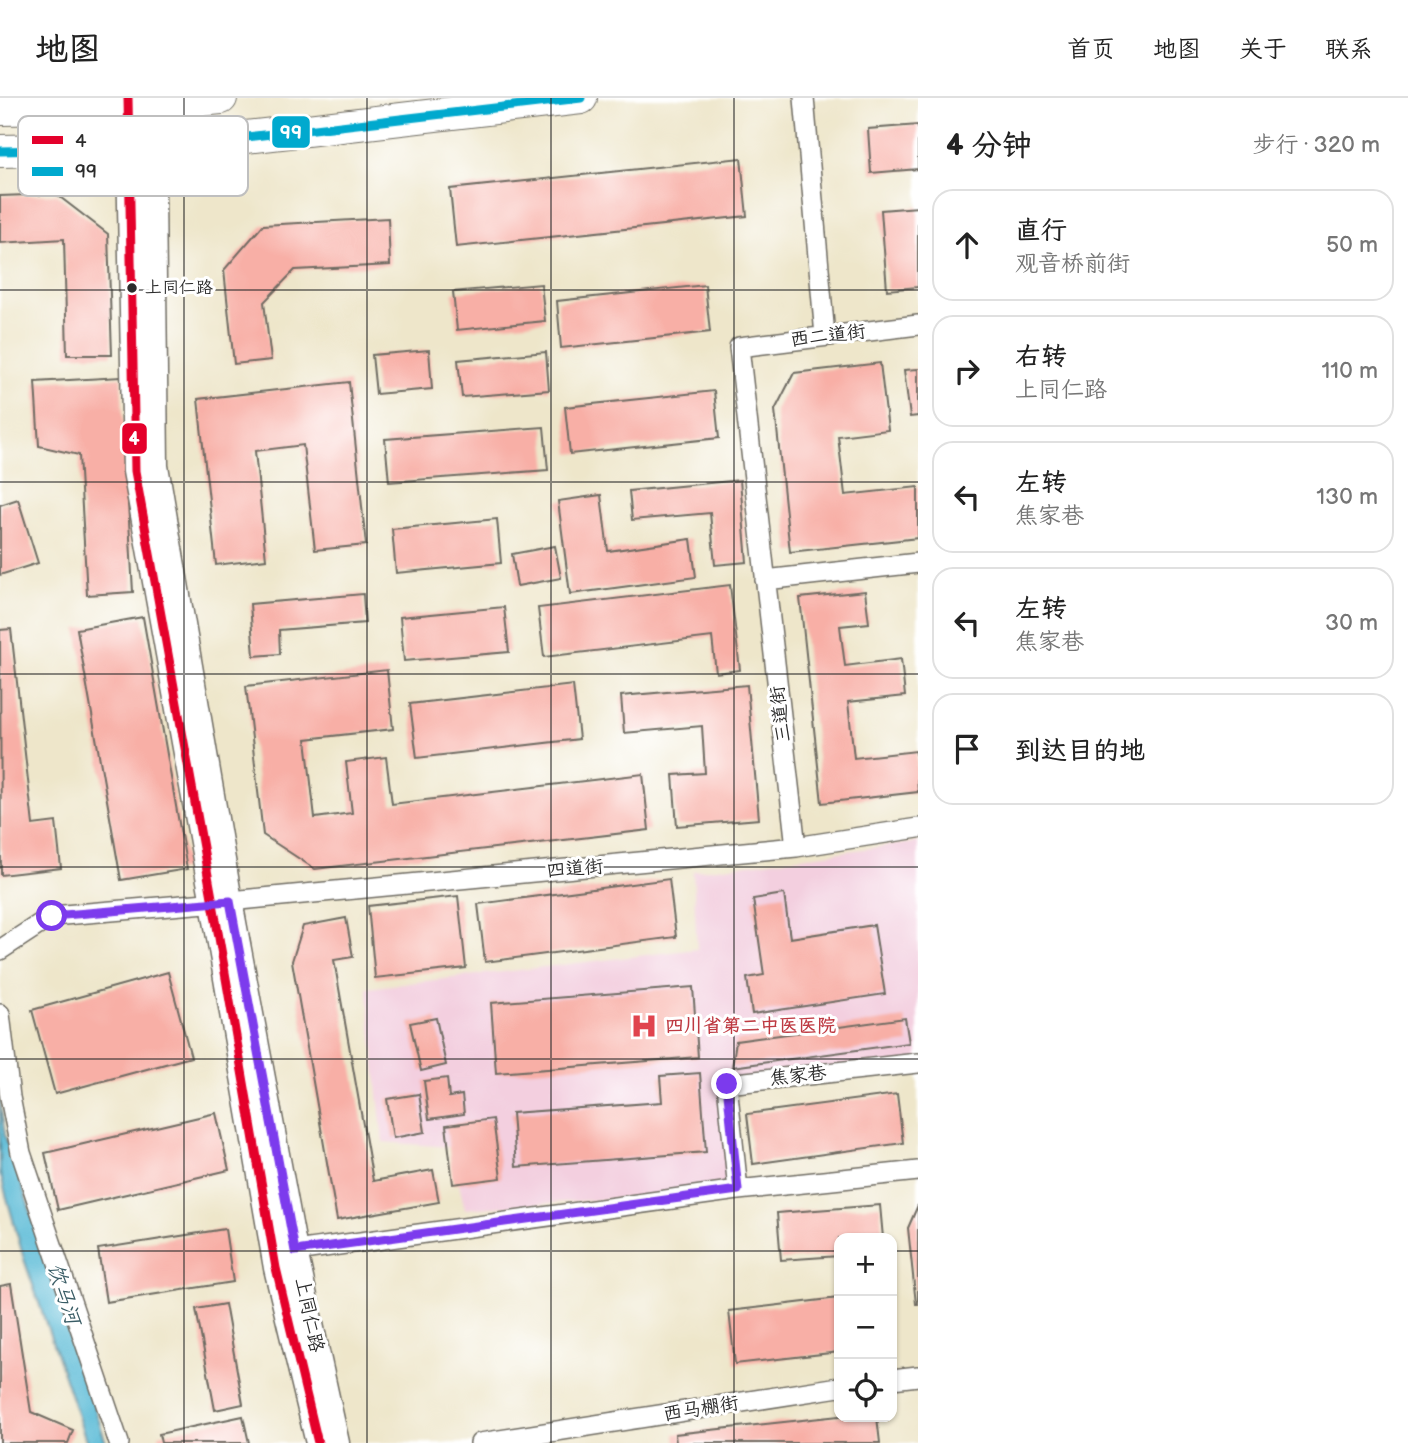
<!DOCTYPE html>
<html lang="zh">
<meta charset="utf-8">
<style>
body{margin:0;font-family:"Balsamiq Sans","LXGW WenKai TC",sans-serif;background:#f2f2f2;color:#222}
.controls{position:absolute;right:21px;bottom:21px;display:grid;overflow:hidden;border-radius:14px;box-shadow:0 2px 5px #0004}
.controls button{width:63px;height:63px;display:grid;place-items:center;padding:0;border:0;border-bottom:2px solid #e0e0e0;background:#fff;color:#222;font:35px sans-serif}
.stop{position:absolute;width:21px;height:21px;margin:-16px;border:5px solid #7c3aed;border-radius:50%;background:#fff}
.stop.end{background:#7c3aed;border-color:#fff;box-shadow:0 2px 7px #0008}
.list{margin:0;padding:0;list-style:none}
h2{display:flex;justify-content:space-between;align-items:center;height:91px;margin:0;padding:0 28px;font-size:30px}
h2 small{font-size:23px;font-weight:400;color:#767676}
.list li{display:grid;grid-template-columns:46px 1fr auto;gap:21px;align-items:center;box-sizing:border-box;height:112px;margin:0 14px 14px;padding:0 14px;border:2px solid #e0e0e0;border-radius:21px}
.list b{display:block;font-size:26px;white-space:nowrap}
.list p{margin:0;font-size:23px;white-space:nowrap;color:#767676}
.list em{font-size:23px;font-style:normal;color:#767676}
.icon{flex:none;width:38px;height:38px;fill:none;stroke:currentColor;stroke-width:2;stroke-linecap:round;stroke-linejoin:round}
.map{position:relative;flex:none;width:918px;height:1345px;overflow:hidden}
header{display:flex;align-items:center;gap:42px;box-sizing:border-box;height:98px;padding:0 35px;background:#fff;border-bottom:2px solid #e0e0e0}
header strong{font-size:33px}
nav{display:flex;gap:38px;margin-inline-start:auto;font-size:24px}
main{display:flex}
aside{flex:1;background:#fff}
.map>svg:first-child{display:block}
.built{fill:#f3cfdf}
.water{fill:#57b9d5;stroke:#417280;stroke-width:2}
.building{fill:#f8afa6}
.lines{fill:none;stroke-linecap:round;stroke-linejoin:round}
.minor-casing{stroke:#6f6c63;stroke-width:22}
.tertiary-casing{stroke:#6f6c63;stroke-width:27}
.primary-casing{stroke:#6f6c63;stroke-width:34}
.minor{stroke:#fff;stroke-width:19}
.tertiary{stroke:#fff;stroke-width:24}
.primary{stroke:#fff;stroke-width:32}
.bus-1-casing{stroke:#fff;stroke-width:14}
.bus-2-casing{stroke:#fff;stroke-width:14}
.bus-1{stroke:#e4002b;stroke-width:9}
.bus-2{stroke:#00a9ce;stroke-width:9}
.route{stroke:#7c3aed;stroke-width:9}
.grid{fill:none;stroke:#2b2b2b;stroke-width:2;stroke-opacity:0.55}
.bus-dot{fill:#2b2b2b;stroke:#fff;stroke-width:2.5}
.labels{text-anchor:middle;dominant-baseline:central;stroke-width:6;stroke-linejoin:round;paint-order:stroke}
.bus-label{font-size:17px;fill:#2b2b2b;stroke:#fff;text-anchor:start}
.street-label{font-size:19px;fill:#2b2b2b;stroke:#fff}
.health-label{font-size:19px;font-weight:bold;fill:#be3a42;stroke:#fff;text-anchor:start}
.water-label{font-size:21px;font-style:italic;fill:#3a5d66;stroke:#fff}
.key{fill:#fff;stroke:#bfbfbf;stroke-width:2}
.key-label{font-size:19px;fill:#2b2b2b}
.line-badge{stroke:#fff;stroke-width:2.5}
.badge-label{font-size:19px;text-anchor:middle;font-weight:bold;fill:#fff}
</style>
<header>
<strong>地图</strong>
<nav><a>首页</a><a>地图</a><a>关于</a><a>联系</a></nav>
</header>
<main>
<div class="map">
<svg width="918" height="1345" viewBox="0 0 918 1345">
<rect width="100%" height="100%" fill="#fff"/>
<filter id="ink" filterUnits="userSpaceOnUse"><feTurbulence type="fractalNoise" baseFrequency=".0143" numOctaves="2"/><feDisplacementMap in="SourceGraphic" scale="14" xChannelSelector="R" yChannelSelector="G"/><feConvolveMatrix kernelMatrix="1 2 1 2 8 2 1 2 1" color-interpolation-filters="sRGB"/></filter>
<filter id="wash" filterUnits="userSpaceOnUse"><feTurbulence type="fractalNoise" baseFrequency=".00686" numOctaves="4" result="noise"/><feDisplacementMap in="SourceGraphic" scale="28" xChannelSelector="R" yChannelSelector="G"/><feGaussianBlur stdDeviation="1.57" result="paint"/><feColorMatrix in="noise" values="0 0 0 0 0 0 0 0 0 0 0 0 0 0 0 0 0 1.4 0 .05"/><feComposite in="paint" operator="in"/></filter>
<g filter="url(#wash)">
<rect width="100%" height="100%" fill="#eee6ca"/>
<!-- built -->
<path class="built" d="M918 744V965L727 986 738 1092 465 1111 450 1049 383 1044 367 890 697 851 693 773Z"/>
<!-- water -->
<path class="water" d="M0 1002 5 1038 58 1194 106 1345H87L24 1161 0 1075Z"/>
<g id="blocks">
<!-- building -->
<path class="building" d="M918 27V71L871 75 868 31Z
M741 60 747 118 456 149 450 91Z
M56 96 108 136 112 257H67L64 141 0 145V98Z
M918 109V189L887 192 881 112Z
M388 120 390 167 295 172 264 204 271 262 234 266 224 172 263 127Z
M541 186 545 223 457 232 453 194Z
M705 187 710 234 561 250 557 203Z
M429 252 432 291 376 296 372 257Z
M546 254 549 292 462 299 458 262Z
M880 265 888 332 838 338 845 397 918 389V440L790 454 775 312 794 275Z
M918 271V318L910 319 904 272Z
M121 279 133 494 87 497 79 357 39 348 35 284Z
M349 284 366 447 315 452 303 347 255 353 266 461 216 467 198 301Z
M714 293 719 340 570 356 565 309Z
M544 329 548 372 389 384 385 341Z
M740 382 747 464 715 467 710 415 632 422 629 393Z
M601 397 608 453 691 441 696 479 570 496 558 403Z
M18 401 38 465 0 477V407Z
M497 421 501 465 396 475 392 431Z
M555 448 561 480 517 488 512 456Z
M730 487 740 572 716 575 712 539 544 559 538 510Z
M865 493 869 525 840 528 845 568 901 561 905 598 848 604 854 660 916 653 918 694 822 705 800 500Z
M363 496 365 525 279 532 280 556 254 558 250 506Z
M504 509 509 554 404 563 400 519Z
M143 519 187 771 121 782 77 531Z
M11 531 33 727 56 724 61 770 1 777 0 532Z
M387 572 393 631 306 641 315 720 352 715 346 664 386 659 392 706 643 676 649 732 315 771 263 737 246 588Z
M573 587 579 641 417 660 410 606Z
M747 587 759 721 677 728 673 677 705 675 702 628 624 635 621 598Z
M669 781 676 839 485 864 478 806Z
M784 796 790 840 874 827 885 896 752 916 747 880 764 877 753 801Z
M458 798 466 870 375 880 368 808Z
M346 820 353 859 334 862 373 1083 433 1072 439 1104 337 1122 292 863 303 828Z
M168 874 191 959 55 996 32 912Z
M693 889 698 959 496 975 491 905Z
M436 920 446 967 421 973 410 925Z
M905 920 909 945 732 969 736 943Z
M700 975 706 1054 516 1069 512 1015 662 1004 660 978Z
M447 980 449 999 462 997 464 1016 429 1021 424 983Z
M419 996 425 1034 393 1040 387 1001Z
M897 996 903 1045 753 1066 747 1016Z
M216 1015 229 1072 58 1112 45 1055Z
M493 1021 501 1080 453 1086 446 1027Z
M880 1107 883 1140H839V1158L781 1162 777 1115Z
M918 1107V1206H916L908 1130Z
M225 1131 233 1184 106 1204 98 1151Z
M11 1186 31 1314 73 1332 68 1345H0V1188Z
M839 1200V1254L735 1266 729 1213Z
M225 1206 243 1306 215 1312 196 1211Z
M243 1318 249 1345H161L159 1336Z
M839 1318 877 1319 880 1345H676L675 1336Z"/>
</g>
</g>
<g filter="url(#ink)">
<use href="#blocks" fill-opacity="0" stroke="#6f6c63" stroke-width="2"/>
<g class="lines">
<!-- minor casing -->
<g class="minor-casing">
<path id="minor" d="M804 0 825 238
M765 482 918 465
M796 749 739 249 918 227
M0 852 52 818 230 803 796 749 918 730
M0 916 10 999 21 1055 119 1345
M738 1092 918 1073
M295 1153 738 1092 727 986 918 965
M892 1281 918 1278
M480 1345 839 1289"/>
</g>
<!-- tertiary casing -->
<g class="tertiary-casing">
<path id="tertiary" d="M128 0 135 373 213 805 276 1170 318 1345
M152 0 156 368 230 803 295 1153 337 1345"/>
</g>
<!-- primary casing -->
<g class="primary-casing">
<path id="primary" d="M0 11 128 9 221 0
M0 53 152 50 581 0"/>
</g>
<!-- minor -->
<use href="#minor" class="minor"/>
<!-- tertiary -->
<use href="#tertiary" class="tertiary"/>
<!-- primary -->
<use href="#primary" class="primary"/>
<!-- bus-1 casing -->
<g class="bus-1-casing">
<path id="bus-1" d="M128 0 135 373 213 805 276 1170 318 1345"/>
</g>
<!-- bus-2 casing -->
<g class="bus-2-casing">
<path id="bus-2" d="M0 53 152 50 581 0"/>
</g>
<!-- bus-1 -->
<use href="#bus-1" class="bus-1"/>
<!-- bus-2 -->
<use href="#bus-2" class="bus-2"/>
</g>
</g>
<g class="lines" filter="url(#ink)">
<!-- route -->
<path class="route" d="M52 818 230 803 295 1153 738 1092 727 986"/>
</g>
<!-- grid -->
<path class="grid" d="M184 0V1345M367 0V1345M551 0V1345M734 0V1345M0 192H918M0 384H918M0 576H918M0 769H918M0 961H918M0 1153H839M892 1153H918"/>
<!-- icons -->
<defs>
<g id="hospital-bare" transform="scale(2.1)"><path d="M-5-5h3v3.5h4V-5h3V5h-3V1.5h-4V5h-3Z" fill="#e0444e" stroke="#fff" stroke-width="2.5" paint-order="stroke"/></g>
</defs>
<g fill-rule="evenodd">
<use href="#hospital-bare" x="644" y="928"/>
</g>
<!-- markers -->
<circle class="bus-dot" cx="132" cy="190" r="6"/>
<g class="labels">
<!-- bus labels -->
<g class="bus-label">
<text x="145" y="190">上同仁路</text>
</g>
<!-- street labels -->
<g class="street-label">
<text transform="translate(828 238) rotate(-7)">西二道街</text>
<text transform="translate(781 616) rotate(-97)">三道街</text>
<text transform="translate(575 771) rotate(-5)">四道街</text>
<text transform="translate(798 978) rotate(-6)">焦家巷</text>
<text transform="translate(309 1217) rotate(78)">上同仁路</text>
<text transform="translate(701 1311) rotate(-9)">西马棚街</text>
</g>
<!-- health labels -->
<g class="health-label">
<text x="665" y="928">四川省第二中医医院</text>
</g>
<!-- water labels -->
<g class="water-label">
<text transform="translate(64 1196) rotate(72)">饮马河</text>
</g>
</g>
<!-- legend -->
<rect x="18" y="18" width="230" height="80" rx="10" class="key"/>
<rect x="32" y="38" width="31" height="8" fill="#e4002b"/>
<rect x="32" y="69" width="31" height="9" fill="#00a9ce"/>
<g class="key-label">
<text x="75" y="49">4</text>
<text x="75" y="80">99</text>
</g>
<g class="line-badge">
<rect x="271" y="17" width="40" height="34" rx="7" fill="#00a9ce"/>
<rect x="121" y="324" width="27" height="33" rx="7" fill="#e4002b"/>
</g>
<g class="badge-label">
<text x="291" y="41">99</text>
<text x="134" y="347">4</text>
</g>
</svg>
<div class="controls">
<button>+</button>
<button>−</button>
<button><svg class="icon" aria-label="locate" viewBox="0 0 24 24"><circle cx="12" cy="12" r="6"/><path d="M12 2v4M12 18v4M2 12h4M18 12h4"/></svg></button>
</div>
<div class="stop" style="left:52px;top:818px"></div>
<div class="stop end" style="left:727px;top:986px"></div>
</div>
<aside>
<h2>4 分钟<small>步行 · 320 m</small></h2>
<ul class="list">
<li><svg class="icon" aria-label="ahead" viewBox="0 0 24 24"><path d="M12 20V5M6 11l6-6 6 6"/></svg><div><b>直行</b><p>观音桥前街</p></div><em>50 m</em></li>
<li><svg class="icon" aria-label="right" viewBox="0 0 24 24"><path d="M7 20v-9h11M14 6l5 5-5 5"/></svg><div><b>右转</b><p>上同仁路</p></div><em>110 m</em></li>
<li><svg class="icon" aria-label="left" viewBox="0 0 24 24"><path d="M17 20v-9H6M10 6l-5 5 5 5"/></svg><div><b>左转</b><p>焦家巷</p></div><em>130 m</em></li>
<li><svg class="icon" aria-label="left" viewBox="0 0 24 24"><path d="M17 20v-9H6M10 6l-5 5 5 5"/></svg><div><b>左转</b><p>焦家巷</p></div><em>30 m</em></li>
<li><svg class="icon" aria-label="arrive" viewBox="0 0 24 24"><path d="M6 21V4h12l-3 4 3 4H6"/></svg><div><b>到达目的地</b></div></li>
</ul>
</aside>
</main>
